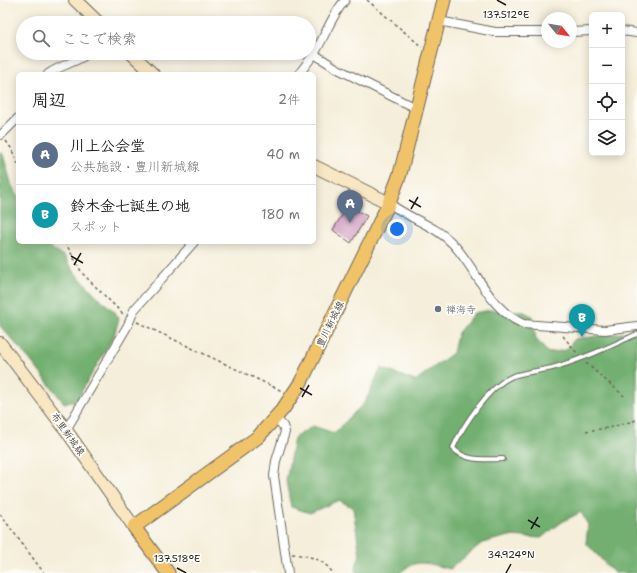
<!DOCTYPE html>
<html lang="ja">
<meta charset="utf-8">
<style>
body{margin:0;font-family:"Shantell Sans","Klee One",sans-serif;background:#f6f6f6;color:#222}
.controls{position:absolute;right:12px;top:12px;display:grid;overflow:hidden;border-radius:6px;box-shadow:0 2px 10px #0003}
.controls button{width:36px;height:36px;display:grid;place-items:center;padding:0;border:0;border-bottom:1px solid #e0e0e0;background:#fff;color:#222;font:20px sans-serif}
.compass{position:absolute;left:541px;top:12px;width:36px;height:36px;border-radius:50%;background:#fff;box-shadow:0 2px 10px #0003;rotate:120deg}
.you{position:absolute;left:397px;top:229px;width:14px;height:14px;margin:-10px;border:3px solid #fff;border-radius:50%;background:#1a73e8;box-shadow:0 0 0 6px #1a73e833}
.badge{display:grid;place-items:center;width:26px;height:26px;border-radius:50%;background:#0b8043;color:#fff;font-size:13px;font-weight:700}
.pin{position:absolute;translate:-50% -33px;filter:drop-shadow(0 1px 2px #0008)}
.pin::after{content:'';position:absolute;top:21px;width:14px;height:12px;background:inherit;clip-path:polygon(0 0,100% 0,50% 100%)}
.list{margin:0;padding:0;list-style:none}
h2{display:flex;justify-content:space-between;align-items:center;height:52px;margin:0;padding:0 16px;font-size:17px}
h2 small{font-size:13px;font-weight:400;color:#767676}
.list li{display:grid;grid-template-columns:26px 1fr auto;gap:12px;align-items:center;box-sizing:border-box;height:60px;padding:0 16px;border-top:1px solid #e0e0e0}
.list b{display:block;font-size:15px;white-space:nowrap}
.list p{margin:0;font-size:13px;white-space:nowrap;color:#767676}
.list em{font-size:13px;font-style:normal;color:#767676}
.icon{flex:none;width:22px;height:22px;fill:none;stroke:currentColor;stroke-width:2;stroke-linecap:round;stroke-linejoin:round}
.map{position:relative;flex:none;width:637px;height:573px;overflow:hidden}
.search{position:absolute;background:#fff;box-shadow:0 2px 10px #0003;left:16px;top:16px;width:300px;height:44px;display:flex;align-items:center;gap:10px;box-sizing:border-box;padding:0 14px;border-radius:22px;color:#767676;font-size:15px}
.panel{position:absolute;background:#fff;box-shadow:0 2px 10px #0003;left:16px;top:72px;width:300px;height:172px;border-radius:6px}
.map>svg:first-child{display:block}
.forest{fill:#72af6f;stroke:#476646}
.building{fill:#d3a1c5}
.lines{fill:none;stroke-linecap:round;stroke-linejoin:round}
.lane-casing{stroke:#68665e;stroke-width:6}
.street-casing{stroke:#68665e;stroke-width:10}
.secondary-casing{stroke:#68665e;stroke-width:14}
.primary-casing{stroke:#68665e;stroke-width:15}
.path{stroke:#68665e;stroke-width:1.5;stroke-dasharray:3 3;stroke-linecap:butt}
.lane{stroke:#fff;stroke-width:4}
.street{stroke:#fff;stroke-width:8}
.secondary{stroke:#f9e7c3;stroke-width:12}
.primary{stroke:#f1c369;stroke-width:13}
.ticks{fill:none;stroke:#1c1c1c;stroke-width:1.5}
.worship-dot{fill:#6b7280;stroke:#fdfcf7;stroke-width:1.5}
.labels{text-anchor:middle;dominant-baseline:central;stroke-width:3.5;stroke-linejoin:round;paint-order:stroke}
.worship-label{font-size:10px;fill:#5b616d;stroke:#fdfcf7;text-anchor:start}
.street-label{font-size:10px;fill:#1c1c1c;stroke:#fdfcf7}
.ticks-label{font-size:10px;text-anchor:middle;fill:#1c1c1c;stroke:#fdfcf7;stroke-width:3.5;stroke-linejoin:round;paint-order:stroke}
</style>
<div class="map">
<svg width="637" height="573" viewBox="0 0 637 573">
<rect width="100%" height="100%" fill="#fdfcf7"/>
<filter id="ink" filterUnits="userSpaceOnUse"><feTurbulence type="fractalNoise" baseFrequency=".025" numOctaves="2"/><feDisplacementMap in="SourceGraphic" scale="8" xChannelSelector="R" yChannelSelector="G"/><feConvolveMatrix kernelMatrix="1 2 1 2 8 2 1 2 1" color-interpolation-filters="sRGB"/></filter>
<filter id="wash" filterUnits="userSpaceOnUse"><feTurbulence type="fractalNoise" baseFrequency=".012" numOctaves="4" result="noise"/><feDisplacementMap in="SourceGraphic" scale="16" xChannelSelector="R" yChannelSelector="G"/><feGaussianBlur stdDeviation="0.9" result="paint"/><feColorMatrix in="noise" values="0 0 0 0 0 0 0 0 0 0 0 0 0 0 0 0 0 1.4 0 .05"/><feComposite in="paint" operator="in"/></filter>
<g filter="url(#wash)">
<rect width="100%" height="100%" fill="#f5eeda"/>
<!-- forest -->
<path class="forest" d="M0 153 3 154 12 186 18 196V242H47L52 249 65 257 75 273 99 298 115 312 119 319 114 336 76 401 64 403 30 360 0 326Z
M490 310 522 311 532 316 536 339 548 353 566 350 575 339 637 331V573H614L586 543 588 525 581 512 562 522 541 538 509 536 482 543 450 569C429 565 418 556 400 573H357L355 569 360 555 353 508 339 500 310 513 291 507 286 481 294 438 313 426 334 433 365 402 381 368 415 381 453 353 457 334 474 313Z"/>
<g id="blocks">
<!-- building -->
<path class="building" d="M348 206 367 216 351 243 333 230Z"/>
</g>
</g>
<g filter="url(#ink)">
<use href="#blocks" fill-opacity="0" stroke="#68665e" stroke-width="1"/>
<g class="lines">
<!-- lane casing -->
<g class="lane-casing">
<path id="lane" d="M503 459C486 459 465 462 453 448 463 425 490 385 513 376 525 372 539 371 552 368 581 360 609 347 637 334"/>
</g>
<!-- street casing -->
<g class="street-casing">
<path id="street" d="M439 21 495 32H547
M622 31 637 33
M571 32 592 31
M314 54C326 35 330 18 345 0
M48 74C61 65 77 62 89 53
M299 74 314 54 336 68 417 109
M1 135 18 118
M389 203C409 219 435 225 453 244 479 272 487 307 523 324L605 330 637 326
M276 418 283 426 285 432 276 461 274 476 288 573
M66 430 128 325 134 310 194 242"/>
</g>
<!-- secondary casing -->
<g class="secondary-casing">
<path id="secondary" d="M75 0 99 23
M131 53 153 74
M314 166 389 203
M0 343 66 430 134 527"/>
</g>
<!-- primary casing -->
<g class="primary-casing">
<path id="primary" d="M168 573 134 527 258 437 283 409 301 382 389 203 400 174 444 0"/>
</g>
<!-- path -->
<path class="path" d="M367 0 422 47
M6 141 11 148 18 164
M65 242 82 273 123 314
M137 322 282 391
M563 336 577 353
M586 363 624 396
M586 431 608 428 637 420
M0 514 44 573
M292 554C310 556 322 558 333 573"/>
<!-- lane -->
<use href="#lane" class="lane"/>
<!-- street -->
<use href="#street" class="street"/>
<!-- secondary -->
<use href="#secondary" class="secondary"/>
<!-- primary -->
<use href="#primary" class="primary"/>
</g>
</g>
<!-- ticks -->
<path class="ticks" d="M497 0 506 5M409 200 421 207M411 209 418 197M71 256 83 263M74 265 81 253M300 388 312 395M302 397 309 385M528 520 540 527M531 529 538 517M177 568 186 573M506 573 511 564"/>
<!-- markers -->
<circle class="worship-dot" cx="438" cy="309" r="4"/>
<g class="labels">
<!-- worship labels -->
<g class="worship-label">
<text x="446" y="309">禅海寺</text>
</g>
<!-- street labels -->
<g class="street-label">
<text transform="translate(330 324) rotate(-64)">豊川新城線</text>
<text transform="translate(68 434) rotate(54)">布里新城線</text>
</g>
</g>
<g class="ticks-label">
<text x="506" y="18">137.512°E</text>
<text x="511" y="558">34.924°N</text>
<text x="177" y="562">137.518°E</text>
</g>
</svg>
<div class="controls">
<button>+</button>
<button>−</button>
<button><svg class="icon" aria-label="locate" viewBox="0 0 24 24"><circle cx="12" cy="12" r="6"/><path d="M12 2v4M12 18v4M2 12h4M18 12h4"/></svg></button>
<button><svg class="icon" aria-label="layers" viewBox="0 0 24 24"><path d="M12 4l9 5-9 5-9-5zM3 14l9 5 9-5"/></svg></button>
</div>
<svg class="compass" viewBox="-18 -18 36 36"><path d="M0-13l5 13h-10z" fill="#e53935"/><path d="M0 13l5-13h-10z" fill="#767676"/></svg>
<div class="you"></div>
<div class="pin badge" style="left:350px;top:223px;background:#5c6f8a">A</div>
<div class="pin badge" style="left:582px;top:337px;background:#0f9aa8">B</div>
<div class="search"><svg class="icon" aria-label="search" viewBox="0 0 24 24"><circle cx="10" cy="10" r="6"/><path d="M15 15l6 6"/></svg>ここで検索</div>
<section class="panel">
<h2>周辺<small>2件</small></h2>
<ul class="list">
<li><span class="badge" style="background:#5c6f8a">A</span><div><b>川上公会堂</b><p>公共施設 · 豊川新城線</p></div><em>40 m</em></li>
<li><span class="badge" style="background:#0f9aa8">B</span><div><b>鈴木金七誕生の地</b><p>スポット</p></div><em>180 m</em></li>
</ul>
</section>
</div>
